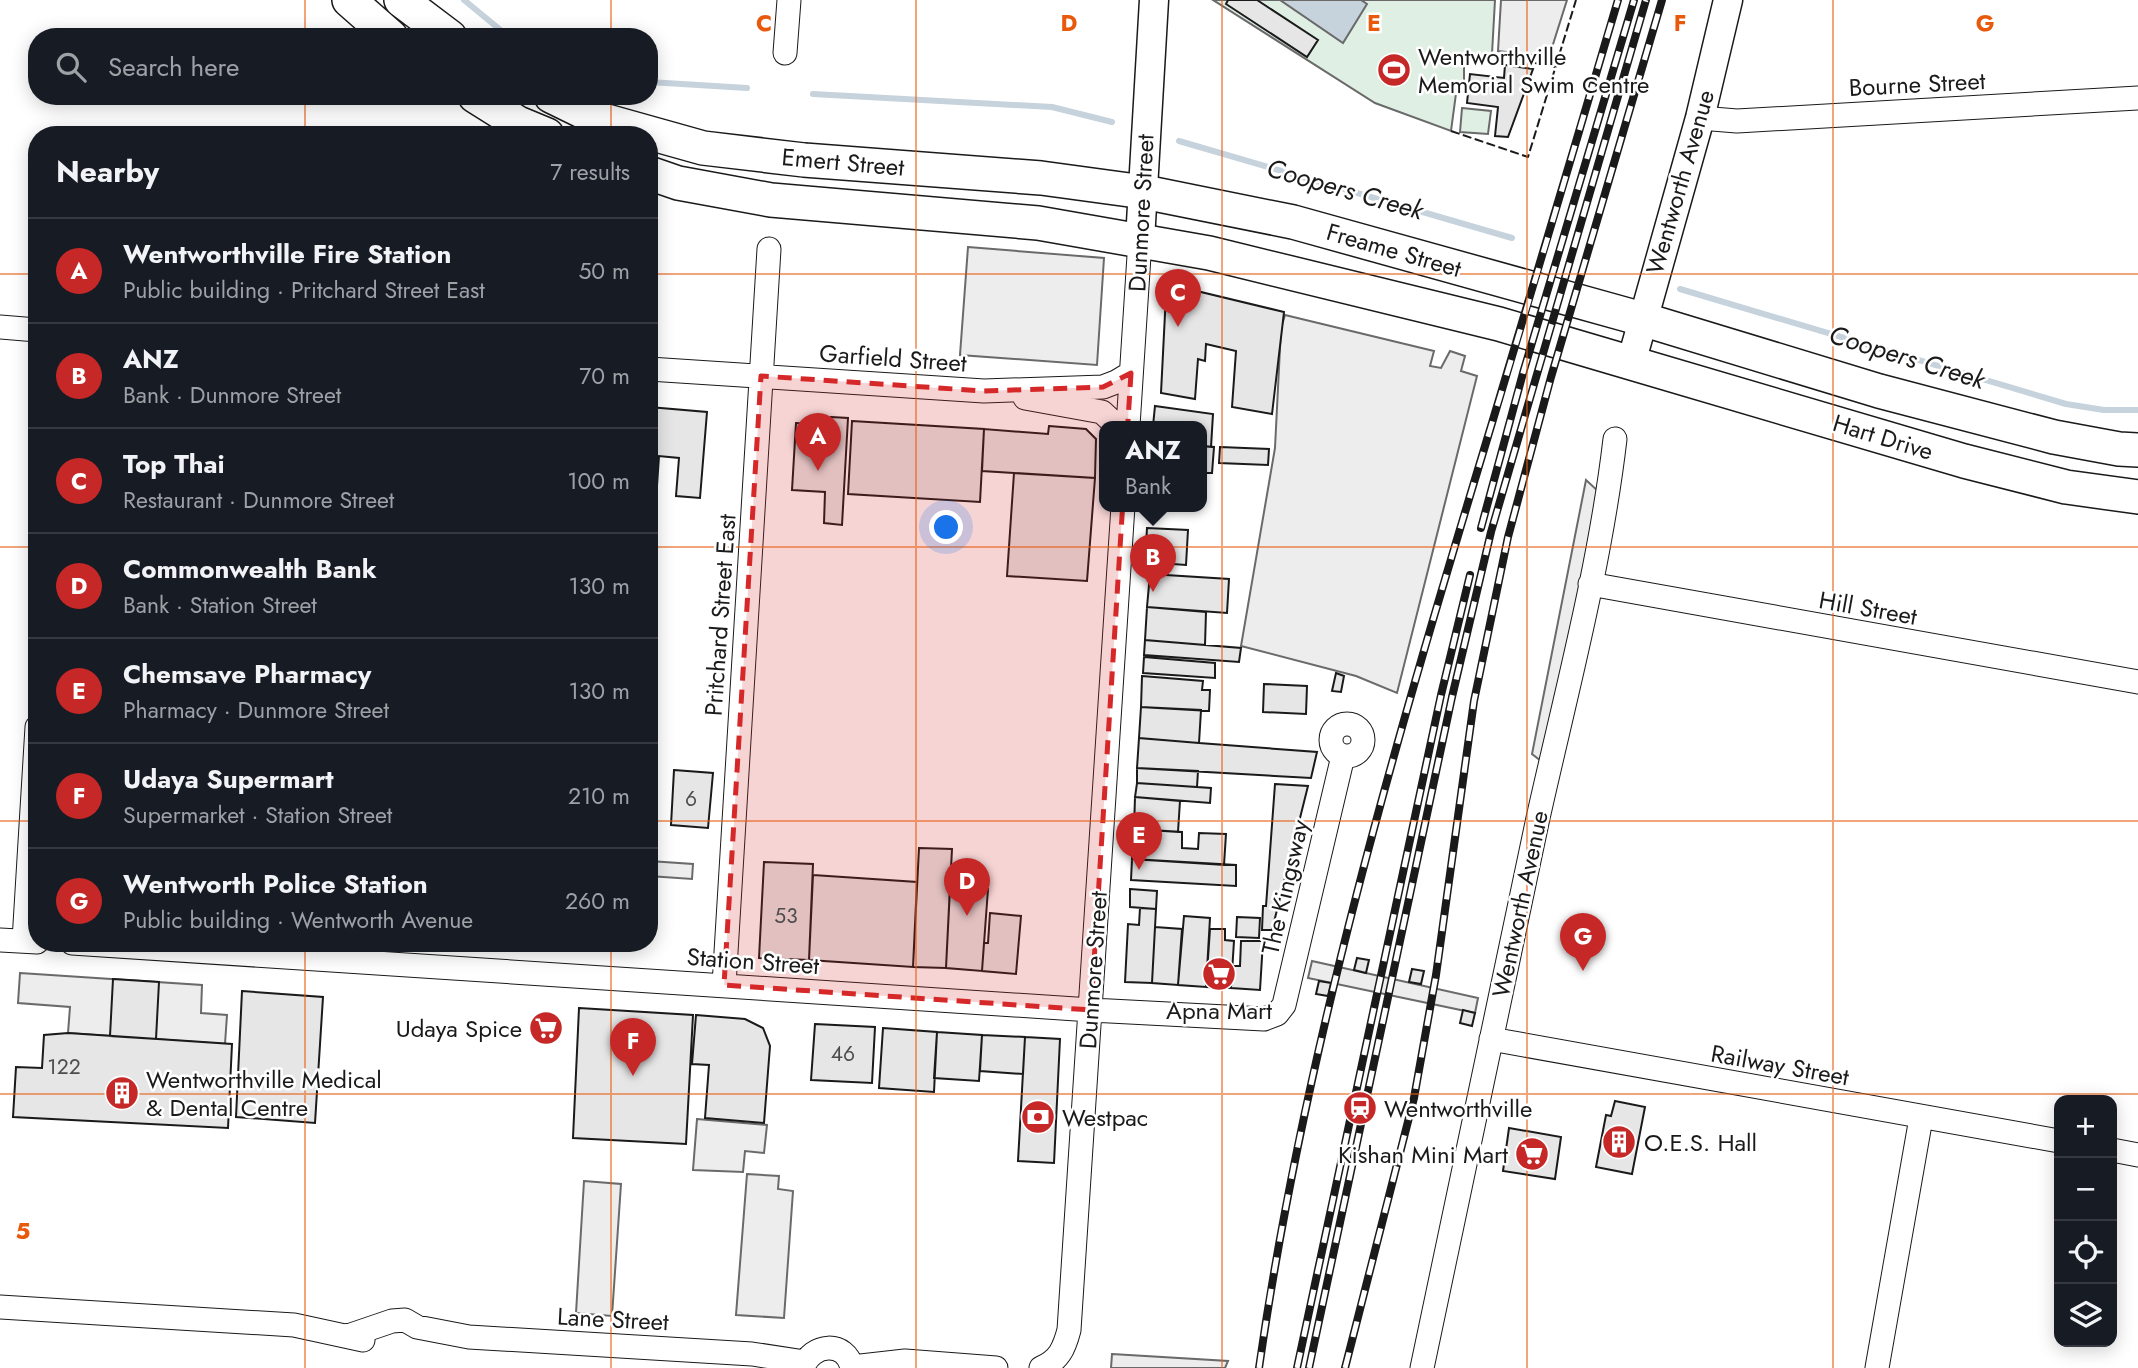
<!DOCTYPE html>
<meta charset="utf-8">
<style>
body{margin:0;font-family:Jost,sans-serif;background:#242831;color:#f1f3f6}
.controls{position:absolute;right:21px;bottom:21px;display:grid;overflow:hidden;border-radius:14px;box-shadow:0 4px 18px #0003}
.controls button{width:63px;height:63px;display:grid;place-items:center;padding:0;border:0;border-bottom:2px solid #363941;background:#171b24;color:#f1f3f6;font:35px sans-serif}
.you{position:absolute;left:947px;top:528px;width:24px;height:24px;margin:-18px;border:5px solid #fff;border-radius:50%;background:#1a73e8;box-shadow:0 0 0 10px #1a73e833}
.badge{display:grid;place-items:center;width:46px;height:46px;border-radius:50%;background:#c62828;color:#fff;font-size:23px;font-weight:700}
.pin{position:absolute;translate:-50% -58px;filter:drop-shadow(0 2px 4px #0008)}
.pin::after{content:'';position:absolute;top:37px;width:24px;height:21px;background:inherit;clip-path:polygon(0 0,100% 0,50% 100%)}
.popup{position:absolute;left:1099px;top:421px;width:108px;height:91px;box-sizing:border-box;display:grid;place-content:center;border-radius:14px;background:#171b24;filter:drop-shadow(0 2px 5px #0005);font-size:23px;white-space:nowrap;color:#9ea1a6}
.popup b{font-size:26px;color:#f1f3f6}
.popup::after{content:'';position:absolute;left:50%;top:100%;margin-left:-14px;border:14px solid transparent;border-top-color:#171b24}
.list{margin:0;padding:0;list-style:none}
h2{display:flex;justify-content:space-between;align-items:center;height:91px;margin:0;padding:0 28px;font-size:30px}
h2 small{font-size:23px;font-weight:400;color:#9ea1a6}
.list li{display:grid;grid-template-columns:46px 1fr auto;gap:21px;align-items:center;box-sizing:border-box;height:105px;padding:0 28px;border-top:2px solid #363941}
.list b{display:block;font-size:26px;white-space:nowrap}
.list p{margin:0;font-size:23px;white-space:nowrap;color:#9ea1a6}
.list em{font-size:23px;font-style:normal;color:#9ea1a6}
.icon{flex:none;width:38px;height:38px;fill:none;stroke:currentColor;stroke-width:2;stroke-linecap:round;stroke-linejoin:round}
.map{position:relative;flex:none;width:2138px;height:1368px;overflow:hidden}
.search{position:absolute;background:#171b24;box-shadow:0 4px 18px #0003;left:28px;top:28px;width:630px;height:77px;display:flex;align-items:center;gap:18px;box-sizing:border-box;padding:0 24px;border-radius:28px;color:#9ea1a6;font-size:26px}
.panel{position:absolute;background:#171b24;box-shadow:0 4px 18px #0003;left:28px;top:126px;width:630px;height:826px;border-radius:28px}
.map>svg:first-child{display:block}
.green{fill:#e0efe3;stroke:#6a6a6a;stroke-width:2}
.parking{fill:#ededed;stroke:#6a6a6a;stroke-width:2}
.water{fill:#c6d2dc;stroke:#6a6a6a;stroke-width:2}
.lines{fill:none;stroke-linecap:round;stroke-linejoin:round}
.stream{stroke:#c6d2dc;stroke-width:6}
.building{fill:#e6e6e6;stroke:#1a1a1a;stroke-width:2}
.minor-casing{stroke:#1a1a1a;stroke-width:25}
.major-casing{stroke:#1a1a1a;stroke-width:31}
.highway-casing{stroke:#1a1a1a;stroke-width:36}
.minor{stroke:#fff;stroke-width:23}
.major{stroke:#fff;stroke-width:28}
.highway{stroke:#fff;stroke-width:33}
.rail-casing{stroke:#1a1a1a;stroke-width:8}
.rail{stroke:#fff;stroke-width:5;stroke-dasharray:16;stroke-linecap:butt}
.fence{stroke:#1a1a1a;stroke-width:2;stroke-dasharray:9 3.5;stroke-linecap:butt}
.marked{fill:#d62828;fill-opacity:0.2;stroke:#d62828;stroke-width:5;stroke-dasharray:14 9;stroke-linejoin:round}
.grid{fill:none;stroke:#e8590c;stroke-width:2;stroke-opacity:0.55}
.labels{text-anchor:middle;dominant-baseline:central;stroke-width:5;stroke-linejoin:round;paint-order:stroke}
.number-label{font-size:21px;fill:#4d4d4d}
.poi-label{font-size:24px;fill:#1a1a1a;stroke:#fff;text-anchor:start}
.street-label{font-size:24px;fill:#1a1a1a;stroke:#fff}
.water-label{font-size:26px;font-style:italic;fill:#1a1a1a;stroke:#fff}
.grid-label{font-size:23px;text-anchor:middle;font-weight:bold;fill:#e8590c;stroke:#fff;stroke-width:5;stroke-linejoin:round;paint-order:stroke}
</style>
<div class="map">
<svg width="2138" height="1368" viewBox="0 0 2138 1368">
<rect width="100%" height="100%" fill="#fff"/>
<!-- green -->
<path class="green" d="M1213 0H1495L1492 54 1464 58V82L1457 86 1451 131 1375 103Z
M1462 108 1491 111 1488 134 1460 132Z"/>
<!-- parking -->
<path class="parking" d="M1501 0H1567L1549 57 1498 51Z
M968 247 1104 258 1097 365 960 355Z
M1285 315 1434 351 1430 366 1441 368 1450 351 1465 356 1461 371 1477 376 1397 693 1356 676 1241 646 1275 448 1281 328Z
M1586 480 1598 491 1545 764 1532 754Z
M649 861 693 864 692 879 649 876Z
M1312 961 1478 998 1475 1013 1308 978Z
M20 973 202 985 201 1013 227 1015 225 1044 68 1033 70 1007 18 1003Z
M697 1119 767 1125 764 1153 745 1151 743 1172 693 1170Z
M747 1174 779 1176 778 1189 793 1191 784 1318 736 1315Z
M584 1181 621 1184 612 1316 576 1313Z
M1112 1354 1228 1361 1225 1368H1111Z"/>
<!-- water -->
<path class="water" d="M1280 0H1361L1367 4 1343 43Z"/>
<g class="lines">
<!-- stream -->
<path class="stream" d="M464 0 509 37
M649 82 747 88
M813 94 1052 107 1112 122
M1179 141 1512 238
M1680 289 2066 404 2104 410H2138"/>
</g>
<!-- building -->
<path class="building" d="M1228 0H1257L1318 40 1307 57 1226 4Z
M1505 65 1533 69 1508 137 1495 136 1498 107 1467 103 1470 74 1504 78Z
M1176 286 1284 312 1272 414 1232 407 1236 351 1206 344 1205 361 1198 359 1195 399 1161 393 1166 294Z
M1155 406 1213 414 1211 447 1202 446V426H1153Z
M649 407 707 412 700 498 676 496 679 458 659 456 657 486 649 485Z
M831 417 848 418 842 525 824 523 825 492 792 490 796 423 830 425Z
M852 421 984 429 980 502 848 494Z
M1049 426 1086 429 1096 439 1095 478 982 471 984 429 1048 434Z
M1202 446 1214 447 1212 473H1202Z
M1220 447 1269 449 1268 465 1219 463Z
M1014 473 1095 478 1087 581 1007 576Z
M1147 528 1188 530 1186 565 1145 562Z
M1150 574 1229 579 1227 613 1147 607Z
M1147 607 1206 612 1205 645 1145 640Z
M1145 640 1241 648 1239 662 1144 655Z
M1144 657 1215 663V678L1143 673Z
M1336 673 1344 676 1341 692 1332 691Z
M1142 676 1203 681 1202 690H1210L1209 711 1141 707Z
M1264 684 1307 686 1306 714 1263 712Z
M1141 707 1201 710 1199 743 1139 738Z
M1139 738 1199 743 1317 752 1311 778 1137 768Z
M1137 768 1198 771 1197 787 1137 783Z
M674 770 713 773 708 828 671 825Z
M1137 783 1211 788 1210 803 1135 797Z
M1275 784 1308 786 1272 930H1262L1263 906H1266Z
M1135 797 1180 801 1178 832 1134 829Z
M1134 829 1182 832V848L1198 849 1199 833 1226 834 1224 865 1132 859Z
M919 848 952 849 946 968 913 967Z
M1132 859 1236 865V886L1131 880Z
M764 862 813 864 809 960 759 958Z
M813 875 917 882 913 967 809 960Z
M950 886 988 889 982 971 946 968Z
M1130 889 1157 891 1156 909 1130 907Z
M1140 908 1156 909 1152 983 1125 982 1128 924 1139 925Z
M990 913 1021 916 1016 974 982 971 984 943H988Z
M1184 916 1210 918 1206 987 1178 985Z
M1237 917 1260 918 1259 938 1236 937Z
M1155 927 1182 929 1178 985 1152 983Z
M1210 929H1225V940L1234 941 1231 988 1206 987Z
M1241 941H1263L1260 990 1231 988 1232 966H1240Z
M1357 958 1369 960 1366 973 1354 970Z
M1412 969 1424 971 1421 984 1409 982Z
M113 979 159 982 156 1039 110 1036Z
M1319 981 1331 983 1328 996 1316 994Z
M242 991 323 997 315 1123 236 1117Z
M579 1008 693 1015 686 1144 573 1138Z
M1463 1010 1475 1013 1472 1026 1460 1023Z
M696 1015 745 1019 763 1028 770 1046 764 1123 705 1118 709 1065 692 1064Z
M815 1024 875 1027 872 1083 811 1080Z
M883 1028 937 1032 934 1092 879 1088Z
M937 1032 982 1035 979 1081 934 1078Z
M68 1033 232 1044 228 1128 13 1117 16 1067 42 1068 44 1035Z
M982 1035 1025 1037 1023 1074 980 1071Z
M1025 1037 1060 1039 1054 1163 1018 1161Z
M1615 1101 1645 1107 1632 1174 1596 1167 1606 1115 1611 1116Z
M1509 1128 1561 1137 1555 1179 1503 1171Z"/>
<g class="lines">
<!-- minor casing -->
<g class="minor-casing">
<path id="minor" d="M785 53 789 0
M1700 118 1737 121 2138 98
M0 327 37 330
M649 369 984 391 1103 387 1116 382 1131 373
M1025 398 1102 412 1117 426
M1128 426 1140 240
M1590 584 2138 682
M1331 740a16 16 0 1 1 32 0a16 16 0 1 1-32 0Z
M0 940 37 942
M24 941 37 727
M72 943 1091 1010 1264 1019 1277 1014 1284 1005 1343 756
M724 985 769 249
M1491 1039 2059 1141
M2112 1150 2138 1155
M0 1307 294 1325 363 1340
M348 1336 392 1321 405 1320 417 1327 469 1337 752 1354 805 1362
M852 1367 905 1361 996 1368
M803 1368C811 1343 846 1340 852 1368
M1041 1368C1059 1360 1064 1349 1069 1330L1123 506
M1422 1368C1461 1185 1499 1001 1538 818 1566 693 1600 567 1615 439
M1877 1368 1921 1118"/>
</g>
<!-- major casing -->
<g class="major-casing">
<path id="major" d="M1140 240 1154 0
M1631 363 1700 118 1728 0"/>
</g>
<!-- highway casing -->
<g class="highway-casing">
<path id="highway" d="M349 0 391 37
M401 0 450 37
M475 96 518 123 547 135
M551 96 596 118 703 148 804 160 1041 178 1144 192 1293 222 1642 319 1879 391 2054 437 2119 449 2138 450
M649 173 678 183 771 200 1038 223 1209 253 1499 324 1964 461 2066 487 2138 497"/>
</g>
<!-- minor -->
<use href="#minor" class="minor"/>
<!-- major -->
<use href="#major" class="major"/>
<!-- highway -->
<use href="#highway" class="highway"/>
<!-- rail casing -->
<g class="rail-casing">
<path id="rail" d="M1481 528 1523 373 1634 0
M1259 1368C1305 1046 1398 733 1492 423 1535 282 1576 141 1618 0
M1297 1368 1441 695 1470 575
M1309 1368 1452 697 1491 532 1646 0
M1345 1368 1414 1098 1436 975 1474 701 1508 537 1551 377 1662 0"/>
</g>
<!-- rail -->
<use href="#rail" class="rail"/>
<!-- fence -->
<path class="fence" d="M1492 54 1555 67
M1451 131 1528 157 1576 0"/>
</g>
<!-- marked area -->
<path class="marked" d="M1131 373 1091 1010 724 985 761 376 984 391 1103 387Z"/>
<!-- grid -->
<path class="grid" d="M305 0V37M611 0V37M916 0V1368M1222 0V1368M1527 0V1368M1833 0V1368M305 96V135M611 96V135M0 274H37M649 274H2138M0 547H37M649 547H2138M0 821H37M649 821H2138M305 943V1368M611 943V1368M0 1094H2138"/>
<!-- icons -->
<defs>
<g id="stadium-disc" transform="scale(1.75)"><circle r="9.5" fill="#c62828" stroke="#fff"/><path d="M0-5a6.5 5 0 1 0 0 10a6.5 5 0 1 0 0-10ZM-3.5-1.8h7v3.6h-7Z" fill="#fff"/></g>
<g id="supermarket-disc" transform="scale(1.75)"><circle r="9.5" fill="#c62828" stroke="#fff"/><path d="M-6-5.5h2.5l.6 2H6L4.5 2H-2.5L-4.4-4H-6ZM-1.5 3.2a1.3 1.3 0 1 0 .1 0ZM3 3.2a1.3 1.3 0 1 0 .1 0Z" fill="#fff"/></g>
<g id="building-disc" transform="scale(1.75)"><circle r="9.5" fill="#c62828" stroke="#fff"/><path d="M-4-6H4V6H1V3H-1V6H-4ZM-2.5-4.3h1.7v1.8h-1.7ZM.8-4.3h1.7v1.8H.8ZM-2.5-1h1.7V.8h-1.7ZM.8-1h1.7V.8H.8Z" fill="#fff"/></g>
<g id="station-disc" transform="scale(1.75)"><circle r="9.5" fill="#c62828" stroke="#fff"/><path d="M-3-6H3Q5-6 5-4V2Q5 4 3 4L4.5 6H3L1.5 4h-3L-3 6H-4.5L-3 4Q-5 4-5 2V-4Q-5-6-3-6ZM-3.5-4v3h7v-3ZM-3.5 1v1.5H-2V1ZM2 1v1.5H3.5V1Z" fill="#fff"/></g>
<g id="bank-disc" transform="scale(1.75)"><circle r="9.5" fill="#c62828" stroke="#fff"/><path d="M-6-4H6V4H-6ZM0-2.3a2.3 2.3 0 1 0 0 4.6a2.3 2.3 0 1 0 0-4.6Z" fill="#fff"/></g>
</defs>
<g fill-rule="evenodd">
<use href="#stadium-disc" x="1394" y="70"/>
<use href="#supermarket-disc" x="1219" y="974"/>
<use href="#supermarket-disc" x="546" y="1028"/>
<use href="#building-disc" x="122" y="1093"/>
<use href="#station-disc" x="1360" y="1108"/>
<use href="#bank-disc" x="1038" y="1117"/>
<use href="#building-disc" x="1619" y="1142"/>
<use href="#supermarket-disc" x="1532" y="1154"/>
</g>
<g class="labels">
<!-- number labels -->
<g class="number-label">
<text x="691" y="799">6</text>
<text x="786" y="916">53</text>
<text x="843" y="1054">46</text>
<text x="64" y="1067">122</text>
</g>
<!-- poi labels -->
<g class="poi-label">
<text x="1418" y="56">Wentworthville<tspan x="1418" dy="28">Memorial Swim Centre</tspan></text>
<text x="1219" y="1010" text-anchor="middle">Apna Mart</text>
<text x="522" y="1028" text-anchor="end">Udaya Spice</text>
<text x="146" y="1079">Wentworthville Medical<tspan x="146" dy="28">&amp; Dental Centre</tspan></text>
<text x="1384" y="1108">Wentworthville</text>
<text x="1062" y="1117">Westpac</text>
<text x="1644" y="1142">O.E.S. Hall</text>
<text x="1508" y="1154" text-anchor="end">Kishan Mini Mart</text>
</g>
<!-- street labels -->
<g class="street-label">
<text transform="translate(1917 84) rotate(-3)">Bourne Street</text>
<text transform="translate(843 162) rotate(5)">Emert Street</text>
<text transform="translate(1680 182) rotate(-74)">Wentworth Avenue</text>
<text transform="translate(1141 213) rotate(-87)">Dunmore Street</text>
<text transform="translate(1394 250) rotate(16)">Freame Street</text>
<text transform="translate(893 358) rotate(4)">Garfield Street</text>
<text transform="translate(1883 437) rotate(17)">Hart Drive</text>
<text transform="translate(1868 608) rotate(10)">Hill Street</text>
<text transform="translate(720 615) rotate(-86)">Pritchard Street East</text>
<text transform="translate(1285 887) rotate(-77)">The Kingsway</text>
<text transform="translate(1520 904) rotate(-78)">Wentworth Avenue</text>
<text transform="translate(753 961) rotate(4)">Station Street</text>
<text transform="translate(1093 970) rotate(-86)">Dunmore Street</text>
<text transform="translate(1780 1065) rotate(10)">Railway Street</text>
<text transform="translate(613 1319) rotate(3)">Lane Street</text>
</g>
<!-- water labels -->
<g class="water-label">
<text transform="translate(1345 189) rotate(16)">Coopers Creek</text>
<text transform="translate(1907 357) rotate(17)">Coopers Creek</text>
</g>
</g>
<g class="grid-label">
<text x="764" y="31">C</text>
<text x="1069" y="31">D</text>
<text x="1374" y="31">E</text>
<text x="1680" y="31">F</text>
<text x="1985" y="31">G</text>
<text x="23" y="1239">5</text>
</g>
</svg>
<div class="controls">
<button>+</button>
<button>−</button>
<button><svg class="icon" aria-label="locate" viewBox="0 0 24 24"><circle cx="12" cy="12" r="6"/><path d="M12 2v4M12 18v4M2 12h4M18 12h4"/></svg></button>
<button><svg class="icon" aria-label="layers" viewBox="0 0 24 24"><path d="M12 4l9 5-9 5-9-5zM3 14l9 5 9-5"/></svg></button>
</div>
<div class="you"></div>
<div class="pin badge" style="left:818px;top:471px">A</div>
<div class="pin badge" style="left:1153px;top:592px">B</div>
<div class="popup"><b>ANZ</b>Bank</div>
<div class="pin badge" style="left:1178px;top:327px">C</div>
<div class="pin badge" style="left:967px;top:916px">D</div>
<div class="pin badge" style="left:1139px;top:870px">E</div>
<div class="pin badge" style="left:633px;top:1076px">F</div>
<div class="pin badge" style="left:1583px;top:971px">G</div>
<div class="search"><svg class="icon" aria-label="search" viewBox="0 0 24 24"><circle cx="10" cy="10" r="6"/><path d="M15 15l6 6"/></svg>Search here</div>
<section class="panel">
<h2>Nearby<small>7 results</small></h2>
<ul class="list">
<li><span class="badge">A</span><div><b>Wentworthville Fire Station</b><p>Public building · Pritchard Street East</p></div><em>50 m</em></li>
<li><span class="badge">B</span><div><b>ANZ</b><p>Bank · Dunmore Street</p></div><em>70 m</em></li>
<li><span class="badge">C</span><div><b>Top Thai</b><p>Restaurant · Dunmore Street</p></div><em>100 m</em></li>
<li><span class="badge">D</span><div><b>Commonwealth Bank</b><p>Bank · Station Street</p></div><em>130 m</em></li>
<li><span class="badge">E</span><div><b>Chemsave Pharmacy</b><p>Pharmacy · Dunmore Street</p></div><em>130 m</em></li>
<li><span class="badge">F</span><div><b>Udaya Supermart</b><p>Supermarket · Station Street</p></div><em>210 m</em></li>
<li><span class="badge">G</span><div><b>Wentworth Police Station</b><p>Public building · Wentworth Avenue</p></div><em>260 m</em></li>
</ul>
</section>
</div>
